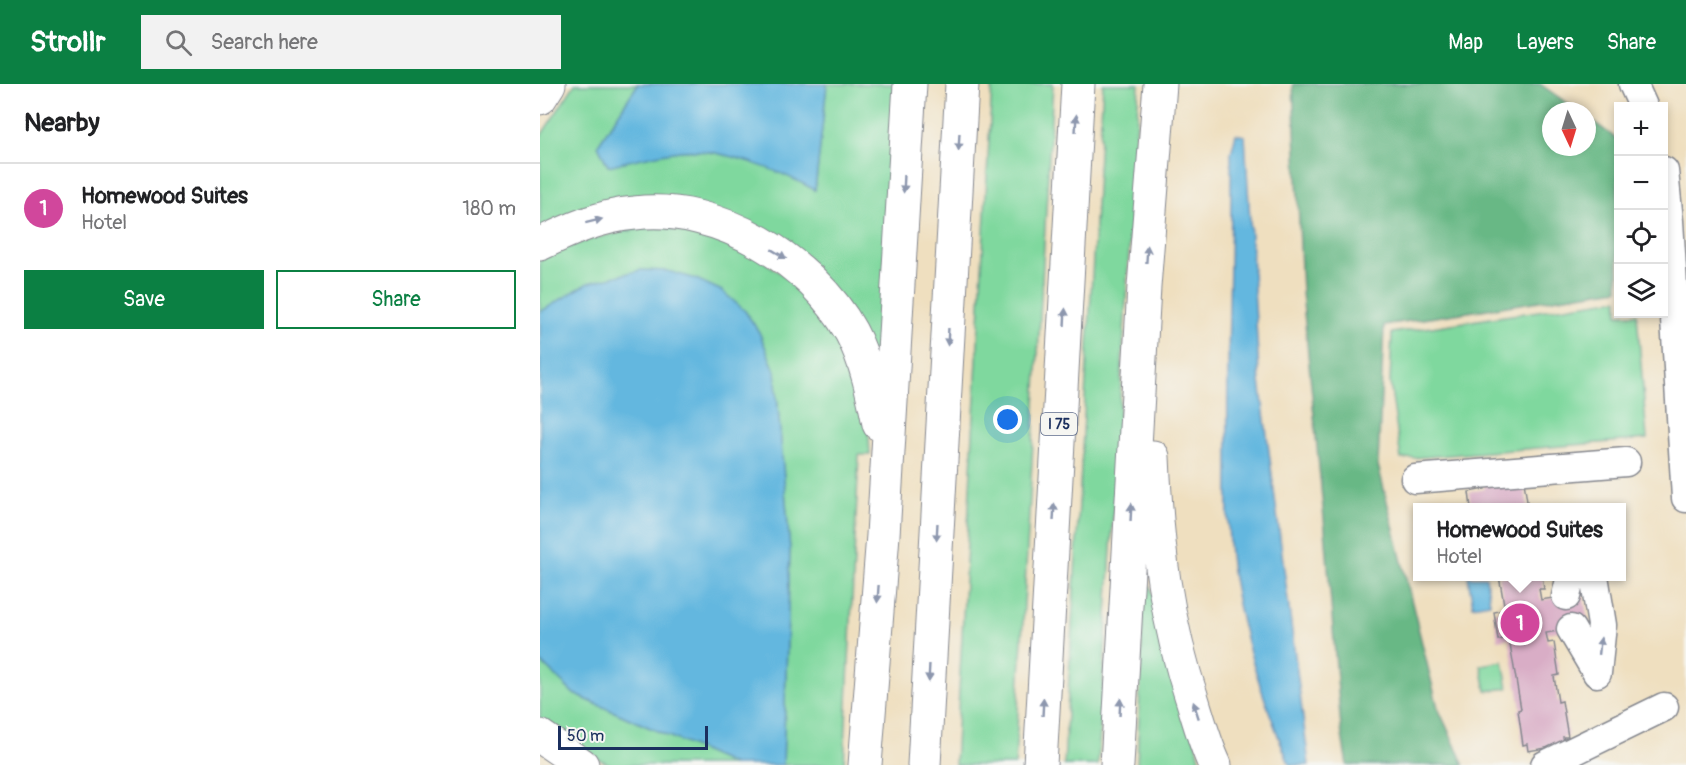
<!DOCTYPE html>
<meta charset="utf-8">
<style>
body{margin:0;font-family:Pangolin,sans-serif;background:#f2f2f2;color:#202124}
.controls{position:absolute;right:18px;top:18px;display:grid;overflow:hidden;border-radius:0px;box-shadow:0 3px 9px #0003}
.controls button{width:54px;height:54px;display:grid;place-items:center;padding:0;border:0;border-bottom:2px solid #e0e0e0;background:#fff;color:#202124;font:30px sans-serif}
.compass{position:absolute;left:1002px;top:18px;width:54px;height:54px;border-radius:50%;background:#fff;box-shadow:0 3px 9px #0003;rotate:176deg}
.scale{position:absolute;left:18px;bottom:15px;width:150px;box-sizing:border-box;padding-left:6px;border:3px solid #1b2f5e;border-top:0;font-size:16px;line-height:21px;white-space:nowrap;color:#1b2f5e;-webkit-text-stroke:4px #f6f6f2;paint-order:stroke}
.you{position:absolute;left:468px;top:336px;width:21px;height:21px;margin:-15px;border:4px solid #fff;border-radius:50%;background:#1a73e8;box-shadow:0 0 0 9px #1a73e833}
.badge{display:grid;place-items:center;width:39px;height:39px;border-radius:50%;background:#0b8043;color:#fff;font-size:20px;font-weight:700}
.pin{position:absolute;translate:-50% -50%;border:3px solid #fff;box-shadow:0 2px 6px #0006}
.popup{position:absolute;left:873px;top:419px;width:213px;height:78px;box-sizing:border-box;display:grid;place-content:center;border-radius:0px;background:#fff;filter:drop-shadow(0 2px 4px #0005);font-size:20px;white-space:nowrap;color:#757577}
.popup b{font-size:22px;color:#202124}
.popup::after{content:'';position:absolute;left:50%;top:100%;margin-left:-12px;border:12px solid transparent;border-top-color:#fff}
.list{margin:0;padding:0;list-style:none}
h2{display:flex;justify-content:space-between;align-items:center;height:78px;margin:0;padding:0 24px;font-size:26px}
h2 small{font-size:20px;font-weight:400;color:#757577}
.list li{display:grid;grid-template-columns:39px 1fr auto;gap:18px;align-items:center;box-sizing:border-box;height:90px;padding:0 24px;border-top:2px solid #e0e0e0}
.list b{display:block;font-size:22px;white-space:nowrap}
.list p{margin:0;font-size:20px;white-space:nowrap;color:#757577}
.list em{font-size:20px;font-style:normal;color:#757577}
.actions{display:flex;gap:12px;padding:18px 24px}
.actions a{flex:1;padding:14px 0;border:2px solid #0b8043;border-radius:0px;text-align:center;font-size:21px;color:#0b8043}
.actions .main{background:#0b8043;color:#fff}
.icon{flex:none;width:33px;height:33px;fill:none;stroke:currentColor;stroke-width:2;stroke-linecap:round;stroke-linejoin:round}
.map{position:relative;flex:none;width:1146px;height:681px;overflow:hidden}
header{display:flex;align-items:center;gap:36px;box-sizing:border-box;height:84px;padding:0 30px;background:#0b8043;color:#fff}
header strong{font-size:28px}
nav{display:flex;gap:33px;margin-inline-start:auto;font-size:21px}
.search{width:420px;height:54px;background:#f2f2f2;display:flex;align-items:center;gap:15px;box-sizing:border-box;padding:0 21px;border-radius:0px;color:#757577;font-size:22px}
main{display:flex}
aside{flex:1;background:#fff}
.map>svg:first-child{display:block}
.green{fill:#7fd89e;stroke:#4d847e;stroke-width:1.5}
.forest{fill:#67b885;stroke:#417472;stroke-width:1.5}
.water{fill:#63b7df;stroke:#3f739e;stroke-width:1.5}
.building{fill:#d9adc6}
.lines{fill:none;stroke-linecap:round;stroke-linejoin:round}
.minor-casing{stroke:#85878e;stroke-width:31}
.highway-casing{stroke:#85878e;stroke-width:35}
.minor{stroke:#fff;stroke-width:28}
.highway{stroke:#fff;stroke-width:33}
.oneway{fill:#8d97ae}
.labels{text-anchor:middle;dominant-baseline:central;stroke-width:4.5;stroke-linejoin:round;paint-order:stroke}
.shield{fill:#f6f6f2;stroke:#5d6b8a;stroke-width:1.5}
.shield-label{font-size:14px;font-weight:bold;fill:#1b2f5e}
</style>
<header>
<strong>Strollr</strong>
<div class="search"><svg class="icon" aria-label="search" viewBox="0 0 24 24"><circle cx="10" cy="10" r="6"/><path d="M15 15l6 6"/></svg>Search here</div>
<nav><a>Map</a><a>Layers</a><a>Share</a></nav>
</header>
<main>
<aside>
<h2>Nearby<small></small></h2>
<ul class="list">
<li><span class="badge" style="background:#d1479c">1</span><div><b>Homewood Suites</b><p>Hotel</p></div><em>180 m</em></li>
</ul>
<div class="actions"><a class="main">Save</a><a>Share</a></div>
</aside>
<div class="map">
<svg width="1146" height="681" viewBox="0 0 1146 681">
<rect width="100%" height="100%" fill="#f6f6f2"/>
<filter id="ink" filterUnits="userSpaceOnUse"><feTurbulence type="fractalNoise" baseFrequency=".0167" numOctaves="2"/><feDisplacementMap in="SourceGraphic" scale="12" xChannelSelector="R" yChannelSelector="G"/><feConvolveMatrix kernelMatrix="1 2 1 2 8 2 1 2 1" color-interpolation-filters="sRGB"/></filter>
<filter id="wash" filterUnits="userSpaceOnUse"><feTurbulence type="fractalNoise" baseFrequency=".008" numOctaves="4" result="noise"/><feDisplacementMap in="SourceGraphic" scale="24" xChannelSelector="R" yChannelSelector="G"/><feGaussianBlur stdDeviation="1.35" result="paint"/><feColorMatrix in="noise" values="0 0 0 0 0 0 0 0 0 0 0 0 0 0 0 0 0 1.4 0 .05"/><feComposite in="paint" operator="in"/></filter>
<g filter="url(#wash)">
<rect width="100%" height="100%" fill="#efdfbf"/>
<!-- green -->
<path class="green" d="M35 0H98L58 61 68 82C92 76 117 68 141 67 184 64 238 85 275 106L287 0H356L344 272H334L210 140 0 150V53Z
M452 0H513L475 681H415Z
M563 0H599L558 681H524Z
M121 143 185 157 213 170 266 207 307 266 328 339 330 371H319L304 681H243L250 466 235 288 219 248 205 227 0 228V176C39 155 77 147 121 143Z
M1078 215V230H1097L1107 355 861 375 850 298 852 249Z
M604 503H611L662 681H597Z
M0 577 34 610 194 681H71L42 667 0 639Z
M963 577 968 604 946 607 941 581Z"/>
<!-- forest -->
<path class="forest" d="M753 0H1000L1038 27H1011V63H1047V33L1078 56V205L844 241 838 381 898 624 924 681H807L801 645 785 445 762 208Z"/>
<!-- water -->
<path class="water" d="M98 0H287L275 106C241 87 179 63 140 67 116 70 92 76 68 82L58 61Z
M696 50 705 52 719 289 769 681H750L748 677C725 620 704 560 694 499 686 458 688 414 688 372 686 271 692 170 691 69Z
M101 186 128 187 156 195 182 207 205 227 219 248 235 287 250 466 243 681H194L34 610 0 577V228L48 199Z
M928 493H946L950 519 933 522Z"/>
<g id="blocks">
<!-- building -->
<path class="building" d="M984 398 988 424H931L929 408 945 405 944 400Z
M959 492H1002L1004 505H999L1001 516 1043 509 1049 542 1006 549 1008 559 1014 558 1019 591 1014 592 1018 618 1022 617 1028 653H1023L1025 661 988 667 987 660 983 661 978 626 981 625 969 554 958 556 954 528 965 526Z"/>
</g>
</g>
<g filter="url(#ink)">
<use href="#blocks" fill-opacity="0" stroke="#85878e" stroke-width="1.5"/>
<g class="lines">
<!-- minor casing -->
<g class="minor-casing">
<path id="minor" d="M1093 0 1103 22
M1124 87 1129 137 1146 414
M875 395 1086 378
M1026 512 1031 492
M1031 545 1057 589 1062 541 1054 492
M1005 681 1124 623"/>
</g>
<!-- highway casing -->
<g class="highway-casing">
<path id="highway" d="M0 14 9 0
M0 160C31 145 60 132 95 129 179 119 272 177 311 248 326 276 333 310 339 340
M613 373C617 463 625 534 654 621 660 641 666 662 675 681
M0 652 42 681
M325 681 343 451 370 0
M384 681 422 0
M500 681 538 0
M577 681 604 203 620 0"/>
</g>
<!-- minor -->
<use href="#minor" class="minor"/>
<!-- highway -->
<use href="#highway" class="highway"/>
</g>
<!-- one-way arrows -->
<defs><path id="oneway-solid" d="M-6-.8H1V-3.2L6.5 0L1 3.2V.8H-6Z" transform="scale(1.5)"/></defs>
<g class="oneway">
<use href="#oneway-solid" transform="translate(536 39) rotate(-87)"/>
<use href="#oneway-solid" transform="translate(419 58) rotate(93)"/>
<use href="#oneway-solid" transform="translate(364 100) rotate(93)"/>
<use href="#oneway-solid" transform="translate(54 137) rotate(-14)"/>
<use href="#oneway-solid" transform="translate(239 170) rotate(31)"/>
<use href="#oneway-solid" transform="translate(607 170) rotate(-86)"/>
<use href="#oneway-solid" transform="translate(525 233) rotate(-87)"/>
<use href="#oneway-solid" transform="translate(408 253) rotate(93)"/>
<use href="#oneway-solid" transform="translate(514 428) rotate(-87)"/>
<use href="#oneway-solid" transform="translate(591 428) rotate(-87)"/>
<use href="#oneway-solid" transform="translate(397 448) rotate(93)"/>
<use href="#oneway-solid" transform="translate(338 510) rotate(94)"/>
<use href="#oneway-solid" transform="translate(1060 562) rotate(-84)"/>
<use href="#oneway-solid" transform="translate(389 589) rotate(93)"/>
<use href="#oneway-solid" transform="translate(503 623) rotate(-87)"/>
<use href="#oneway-solid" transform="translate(580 623) rotate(-87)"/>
<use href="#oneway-solid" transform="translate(656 626) rotate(-108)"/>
</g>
</g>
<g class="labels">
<!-- shield labels -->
<rect class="shield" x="501" y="329" width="36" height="22" rx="4.5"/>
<g class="shield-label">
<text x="519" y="340">I 75</text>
</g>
</g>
</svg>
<div class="controls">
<button>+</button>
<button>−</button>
<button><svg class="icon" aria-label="locate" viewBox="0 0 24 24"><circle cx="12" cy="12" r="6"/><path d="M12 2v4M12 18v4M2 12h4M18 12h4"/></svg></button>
<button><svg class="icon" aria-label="layers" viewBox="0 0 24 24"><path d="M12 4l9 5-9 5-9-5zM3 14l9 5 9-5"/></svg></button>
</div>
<svg class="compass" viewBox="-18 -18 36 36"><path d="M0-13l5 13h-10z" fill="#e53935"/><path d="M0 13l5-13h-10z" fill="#757577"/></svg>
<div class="scale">50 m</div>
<div class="you"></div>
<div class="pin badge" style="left:980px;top:539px;background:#d1479c">1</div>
<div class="popup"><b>Homewood Suites</b>Hotel</div>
</div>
</main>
